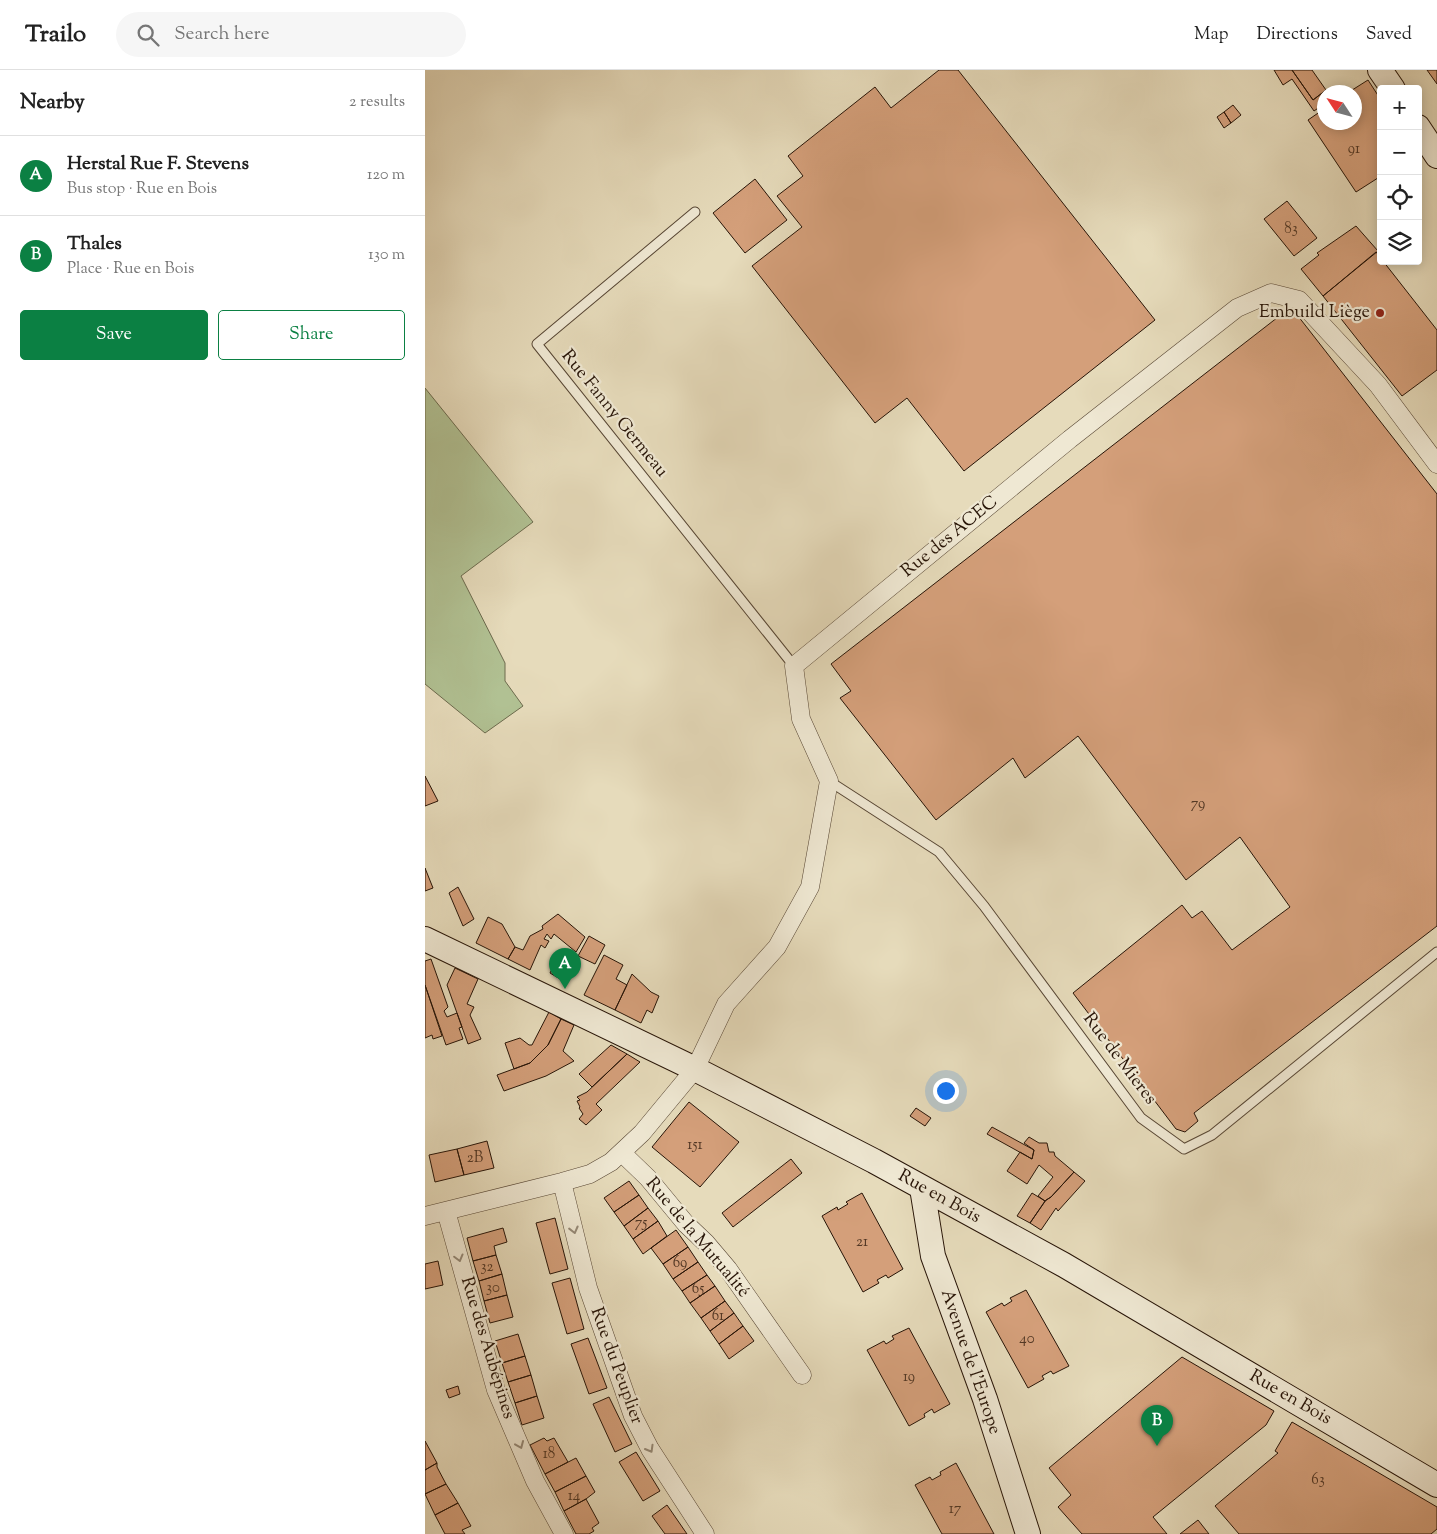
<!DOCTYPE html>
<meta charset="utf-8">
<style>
body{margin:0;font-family:"Sorts Mill Goudy",serif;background:#f6f6f6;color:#222}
.controls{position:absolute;right:15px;top:15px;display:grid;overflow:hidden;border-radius:5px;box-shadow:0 2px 12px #0003}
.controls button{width:45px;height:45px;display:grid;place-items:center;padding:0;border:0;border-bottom:1px solid #e0e0e0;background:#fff;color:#222;font:25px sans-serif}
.compass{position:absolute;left:892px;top:15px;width:45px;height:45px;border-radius:50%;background:#fff;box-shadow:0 2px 12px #0003;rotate:306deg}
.you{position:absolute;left:520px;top:1020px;width:18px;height:18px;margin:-12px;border:4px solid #fff;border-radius:50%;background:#1a73e8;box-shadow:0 0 0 8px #1a73e833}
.badge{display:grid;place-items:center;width:32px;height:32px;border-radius:50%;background:#0b8043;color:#fff;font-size:16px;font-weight:700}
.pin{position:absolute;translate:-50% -41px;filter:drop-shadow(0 1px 2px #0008)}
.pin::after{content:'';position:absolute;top:26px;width:18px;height:15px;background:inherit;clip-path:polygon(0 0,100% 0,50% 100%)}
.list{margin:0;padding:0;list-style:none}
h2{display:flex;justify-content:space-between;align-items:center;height:65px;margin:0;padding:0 20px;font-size:21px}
h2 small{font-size:16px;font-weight:400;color:#767676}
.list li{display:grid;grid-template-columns:32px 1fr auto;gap:15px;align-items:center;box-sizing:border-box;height:80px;padding:0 20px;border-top:1px solid #e0e0e0}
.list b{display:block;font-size:19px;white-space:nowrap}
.list p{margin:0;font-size:16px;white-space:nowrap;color:#767676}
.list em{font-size:16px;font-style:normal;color:#767676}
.actions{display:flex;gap:10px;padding:15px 20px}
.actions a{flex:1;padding:11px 0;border:1px solid #0b8043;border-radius:5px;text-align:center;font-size:18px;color:#0b8043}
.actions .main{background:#0b8043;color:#fff}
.icon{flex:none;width:28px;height:28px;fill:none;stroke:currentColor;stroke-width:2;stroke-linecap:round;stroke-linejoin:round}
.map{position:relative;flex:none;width:1012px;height:1464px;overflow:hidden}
header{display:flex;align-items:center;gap:30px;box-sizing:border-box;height:70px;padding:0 25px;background:#fff;border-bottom:1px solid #e0e0e0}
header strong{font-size:24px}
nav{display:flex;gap:28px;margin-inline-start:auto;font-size:18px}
.search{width:350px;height:45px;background:#f6f6f6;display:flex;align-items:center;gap:12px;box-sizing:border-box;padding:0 18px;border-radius:28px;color:#767676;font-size:19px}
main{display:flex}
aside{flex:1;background:#fff}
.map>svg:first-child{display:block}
.green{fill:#b1c193;stroke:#6c6a4d}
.building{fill:#d49f7a;stroke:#271407}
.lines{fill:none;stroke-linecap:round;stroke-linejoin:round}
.lane-casing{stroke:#574634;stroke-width:11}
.street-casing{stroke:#574634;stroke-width:19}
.secondary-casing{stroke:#271407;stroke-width:26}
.lane{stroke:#efe8d3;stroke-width:9}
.street{stroke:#efe8d3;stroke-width:18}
.secondary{stroke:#efe8d3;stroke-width:24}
.oneway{stroke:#958977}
.poi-dot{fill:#8f2418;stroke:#efe8d3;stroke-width:2}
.labels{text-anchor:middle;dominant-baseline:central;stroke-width:4.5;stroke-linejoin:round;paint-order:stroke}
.number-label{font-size:15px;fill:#523724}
.poi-label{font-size:18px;fill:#271407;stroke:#efe8d3;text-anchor:end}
.street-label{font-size:18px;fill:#271407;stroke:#efe8d3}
</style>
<header>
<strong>Trailo</strong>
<div class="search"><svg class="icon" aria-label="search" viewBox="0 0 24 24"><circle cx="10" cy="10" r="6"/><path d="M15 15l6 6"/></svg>Search here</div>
<nav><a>Map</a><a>Directions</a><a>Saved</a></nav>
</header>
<main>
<aside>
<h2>Nearby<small>2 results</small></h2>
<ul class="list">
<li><span class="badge">A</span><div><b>Herstal Rue F. Stevens</b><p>Bus stop · Rue en Bois</p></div><em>120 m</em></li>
<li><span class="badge">B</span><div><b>Thales</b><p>Place · Rue en Bois</p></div><em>130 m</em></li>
</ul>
<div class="actions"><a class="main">Save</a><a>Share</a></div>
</aside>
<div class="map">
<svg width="1012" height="1464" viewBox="0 0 1012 1464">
<rect width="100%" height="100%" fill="#e6dbbb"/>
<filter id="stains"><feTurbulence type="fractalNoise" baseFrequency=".004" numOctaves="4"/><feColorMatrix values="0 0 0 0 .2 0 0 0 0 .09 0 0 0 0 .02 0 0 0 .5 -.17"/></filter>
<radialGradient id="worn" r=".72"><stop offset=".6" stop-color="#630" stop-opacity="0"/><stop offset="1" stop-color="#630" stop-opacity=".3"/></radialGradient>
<!-- green -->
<path class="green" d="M0 318 108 452 36 506 80 593V611L98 636 60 663 0 614Z"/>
<!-- building -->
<path class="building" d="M514 0H533L730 250 539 401 482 328 450 353 327 196 377 157 352 126 378 106 363 86 450 17 466 38Z
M849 0H867L888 30 901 20 903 22H899V34L889 41 867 9 858 15Z
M867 0H887L901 20 888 30Z
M1002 0H1012V14Z
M943 10 956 30V106L931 122 883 50 899 39V52H929V22H924Z
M808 35 816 45 806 53 799 42Z
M799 42 806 53 799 58 792 47Z
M330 109 362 150 320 183 288 143Z
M862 131 892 168 869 186 839 149Z
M931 156 953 181 898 226 876 199 894 185 892 183Z
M951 182 956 188V191H958L1012 260V300L977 326 898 226Z
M866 237 1012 424V856L769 1043 773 1051 760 1062 751 1059 648 923 757 835 767 848 777 841 807 880 865 837 815 767 761 810 653 666 600 708 588 688 511 750 415 628 426 621 406 594Z
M0 706 13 731 0 736Z
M0 798 8 818 0 821Z
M33 817 49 849 38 856 24 823Z
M133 844 160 867 151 882 129 864 126 869 122 864 119 869 124 871 120 878 116 875 105 900 83 889 90 877 98 880 105 866 118 859 117 856Z
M63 847 77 854 90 877 83 889 51 873Z
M164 866 180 875 170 894 153 886Z
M179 885 198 895 191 909 202 915 190 940 159 925Z
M6 889 23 937 19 941 22 947 32 943 37 957 34 958 38 969 21 975 0 915V891Z
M129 895 145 904 140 912 125 903Z
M30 898 53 909 42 934 49 937 45 945 56 969 43 974 22 915Z
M207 904 226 922 234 926 227 943 222 940 216 953 190 940Z
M0 915 17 966 8 969 7 965 0 968Z
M124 942 136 949 123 975 105 993 89 999 80 973 95 968 104 975H107Z
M136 949 149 955 138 981 149 991 121 1006 79 1021 72 1005 105 993 123 975Z
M186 975 202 984 167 1017 154 1004Z
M202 984 215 992 171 1034 177 1040 161 1055 154 1049 158 1044 154 1038 155 1037 152 1031 155 1030 152 1027 162 1022Z
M264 1032 314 1072 275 1117 227 1077Z
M491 1038 506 1048 500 1056 485 1046Z
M567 1057 609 1080 607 1089 562 1064Z
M604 1067 614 1073H622L624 1082H629L630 1086 649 1102 626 1127 620 1131 613 1126 628 1107 614 1095 602 1114 582 1101 595 1082 607 1089 609 1080 599 1073Z
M62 1071 69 1098 39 1105 32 1079Z
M32 1079 39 1105 10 1112 4 1085Z
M366 1089 377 1103 308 1157 297 1143Z
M649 1102 660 1111 633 1141 631 1138 616 1160 605 1153 621 1130 626 1127Z
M204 1111 214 1125 189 1142 179 1128Z
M437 1123 478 1199 463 1208 461 1205 452 1210 454 1213 438 1222 397 1146 412 1137 413 1140 423 1134 421 1132Z
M607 1123 620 1131 605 1153 592 1146Z
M214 1125 223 1138 199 1156 189 1142Z
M223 1138 233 1151 208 1169 199 1156Z
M130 1148 143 1199 125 1204 111 1153Z
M233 1151 242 1166 218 1184 208 1169Z
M78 1158 82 1172 69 1176 71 1185 48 1191 42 1168Z
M251 1160 263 1177 238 1194 226 1178Z
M263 1177 273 1192 248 1209 238 1194Z
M71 1185 77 1204 54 1211 48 1191Z
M13 1191 18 1215 0 1219V1194Z
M273 1192 282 1205 257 1221 248 1209Z
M77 1204 82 1225 59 1231 54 1211Z
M282 1205 290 1216 265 1233 257 1221Z
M145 1208 159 1259 142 1264 127 1213Z
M290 1216 300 1231 276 1248 265 1233Z
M601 1220 644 1296 628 1304 626 1301 617 1306 619 1309 603 1318 561 1242 577 1233 579 1236 587 1231 585 1228Z
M82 1225 88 1247 65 1253 59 1231Z
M300 1231 309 1243 285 1261 276 1248Z
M309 1243 318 1256 294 1274 285 1261Z
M318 1256 329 1271 304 1289 294 1274Z
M484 1258 525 1334 509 1343 507 1339 499 1344 500 1347 484 1356 442 1280 459 1271 461 1274 469 1269 467 1266Z
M93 1264 100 1286 77 1293 70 1271Z
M163 1268 182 1318 164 1324 146 1274Z
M100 1286 106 1305 83 1312 77 1293Z
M757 1287 849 1341 841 1355 728 1447 742 1464H657L633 1437 646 1425 624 1398Z
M106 1305 112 1326 90 1333 83 1312Z
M33 1316 35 1324 24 1328 21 1320Z
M112 1326 119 1348 97 1355 90 1333Z
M184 1327 207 1374 190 1382 168 1334Z
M867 1352 1012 1437V1459L1006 1464H814L790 1436 853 1383 850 1381Z
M119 1368 122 1371 129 1368 143 1392 120 1404 105 1375Z
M0 1371 12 1393 0 1400Z
M211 1382 235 1421 218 1431 194 1392Z
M151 1388 161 1406 130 1422 120 1404Z
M12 1393V1397L21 1414 0 1424V1400Z
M531 1393 569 1464H517L490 1415 505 1407 507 1410 516 1405 515 1402Z
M161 1406 170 1422 161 1429 139 1441 130 1422Z
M21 1414 33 1433 10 1445 0 1424Z
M161 1429 174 1453 167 1458 169 1461 164 1464H151L139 1441Z
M33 1433 46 1456 37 1460 40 1464H20L10 1445Z
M242 1435 262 1464H240L227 1446Z
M773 1450 784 1464H755Z"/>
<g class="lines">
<!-- lane casing -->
<g class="lane-casing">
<path id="lane" d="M270 142 112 274 369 596
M404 711 514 782 559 836 716 1048 759 1079 787 1065 1012 882"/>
</g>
<!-- street casing -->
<g class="street-casing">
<path id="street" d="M197 1083 223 1108 261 1154 281 1173 303 1199 377 1305
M137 1112 163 1218 208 1346 225 1379 280 1464
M21 1141 71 1320 110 1411 139 1464
M0 1146 137 1112 165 1104 186 1092 217 1063 270 999 301 934 352 877 385 817 404 711 376 649 369 596 645 369 812 238 846 223 874 230 953 315 1012 394"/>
</g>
<!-- secondary casing -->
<g class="secondary-casing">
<path id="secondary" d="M955 0 968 19
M993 57 1012 86
M0 869 270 999 449 1091 639 1195 1012 1415
M497 1118 508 1186 560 1329 603 1464"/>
</g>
<!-- lane -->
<use href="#lane" class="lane"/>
<!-- street -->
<use href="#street" class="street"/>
<!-- secondary -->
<use href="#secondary" class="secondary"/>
</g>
<!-- one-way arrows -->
<defs><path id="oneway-chevron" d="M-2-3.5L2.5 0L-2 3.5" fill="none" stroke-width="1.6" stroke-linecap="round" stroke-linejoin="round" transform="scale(1.25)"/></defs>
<g class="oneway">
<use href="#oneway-chevron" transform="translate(149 1160) rotate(76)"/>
<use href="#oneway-chevron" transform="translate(34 1188) rotate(75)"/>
<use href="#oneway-chevron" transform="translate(95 1375) rotate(67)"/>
<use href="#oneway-chevron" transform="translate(225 1379) rotate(60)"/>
</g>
<!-- markers -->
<circle class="poi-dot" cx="955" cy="243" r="5"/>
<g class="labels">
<!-- number labels -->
<g class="number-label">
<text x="929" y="79">91</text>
<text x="866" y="159">83</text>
<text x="773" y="734">79</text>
<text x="270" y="1075">151</text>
<text x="50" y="1088">2B</text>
<text x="216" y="1153">75</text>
<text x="437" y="1172">21</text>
<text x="255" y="1193">69</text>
<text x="62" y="1197">32</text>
<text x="68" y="1218">30</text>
<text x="273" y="1219">65</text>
<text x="293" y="1246">61</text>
<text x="602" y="1269">40</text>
<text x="484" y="1307">19</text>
<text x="124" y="1384">18</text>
<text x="893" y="1410">63</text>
<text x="149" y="1426">14</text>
<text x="530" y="1439">17</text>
</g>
<!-- poi labels -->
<g class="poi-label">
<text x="945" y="243">Embuild Liège</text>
</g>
<!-- street labels -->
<g class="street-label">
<text transform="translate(189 344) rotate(51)">Rue Fanny Germeau</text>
<text transform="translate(525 467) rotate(-39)">Rue des ACEC</text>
<text transform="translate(694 989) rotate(53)">Rue de Mieres</text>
<text transform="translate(514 1127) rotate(29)">Rue en Bois</text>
<text transform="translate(272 1168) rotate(50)">Rue de la Mutualité</text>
<text transform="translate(62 1278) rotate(73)">Rue des Aubépines</text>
<text transform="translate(545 1292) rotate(71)">Avenue de l'Europe</text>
<text transform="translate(191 1296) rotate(70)">Rue du Peuplier</text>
<text transform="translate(865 1328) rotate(30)">Rue en Bois</text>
</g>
</g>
<rect width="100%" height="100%" filter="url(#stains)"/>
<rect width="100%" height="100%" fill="url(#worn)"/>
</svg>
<div class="controls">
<button>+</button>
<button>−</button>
<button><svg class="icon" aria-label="locate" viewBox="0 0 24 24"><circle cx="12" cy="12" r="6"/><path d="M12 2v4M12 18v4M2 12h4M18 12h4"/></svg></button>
<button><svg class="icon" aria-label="layers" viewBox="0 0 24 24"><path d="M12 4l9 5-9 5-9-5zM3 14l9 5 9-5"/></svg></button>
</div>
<svg class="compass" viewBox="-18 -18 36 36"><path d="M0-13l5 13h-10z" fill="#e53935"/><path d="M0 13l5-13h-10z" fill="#767676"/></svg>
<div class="you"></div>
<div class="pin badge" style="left:140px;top:919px">A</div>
<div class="pin badge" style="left:732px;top:1376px">B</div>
</div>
</main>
